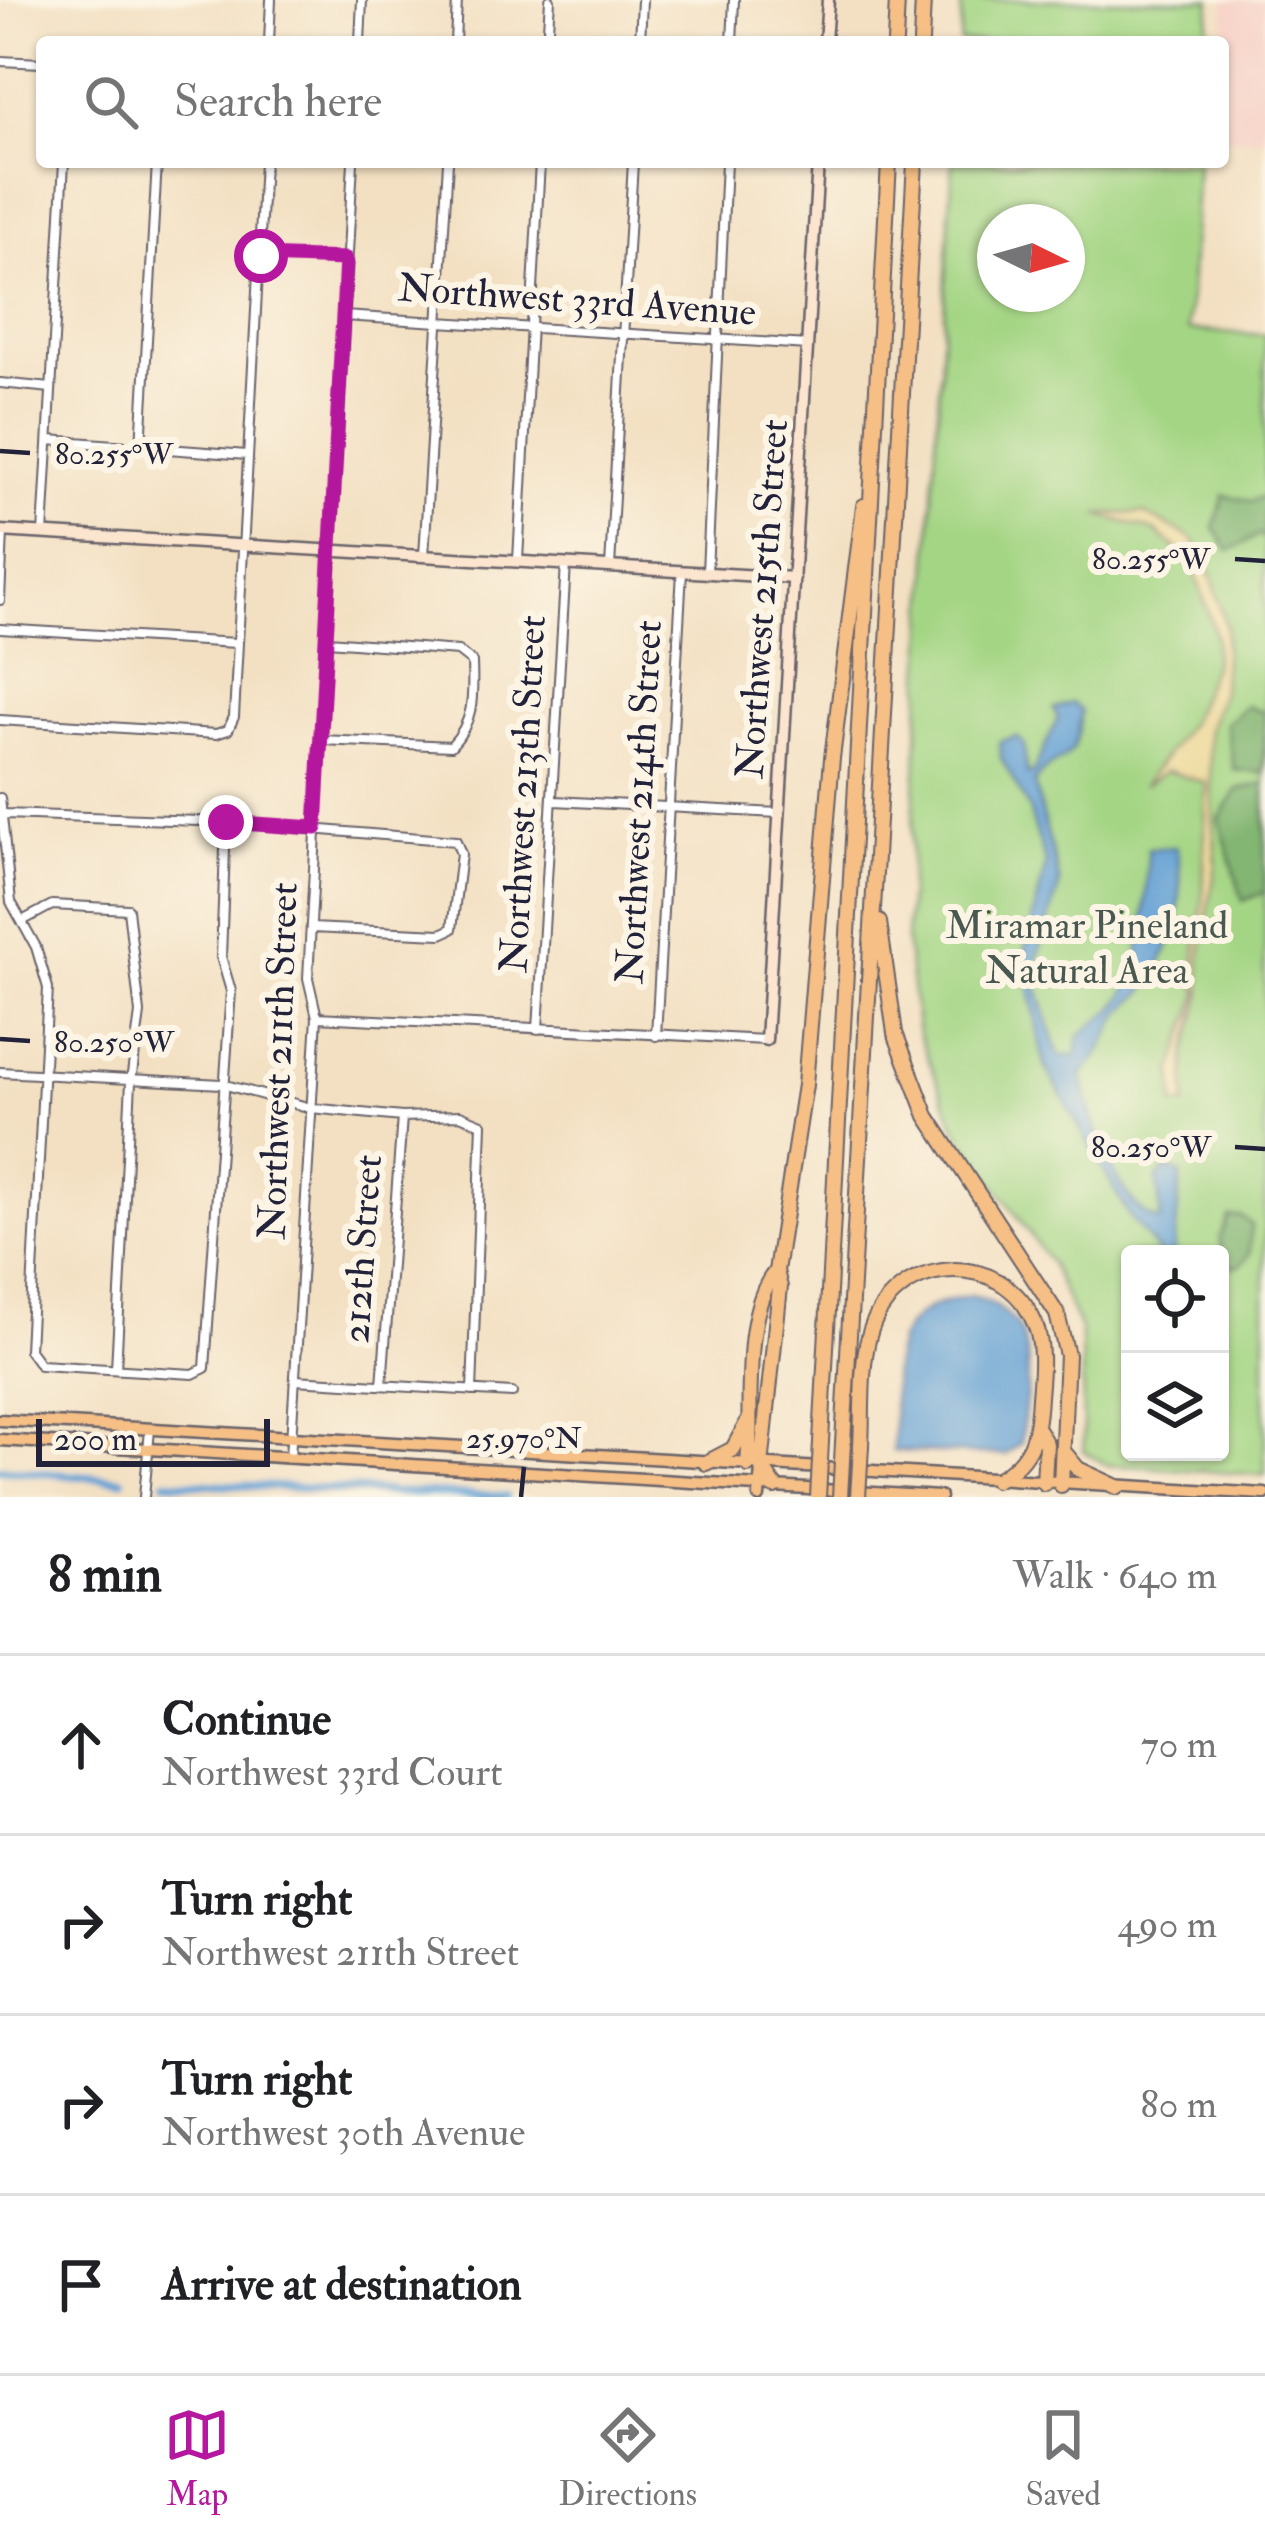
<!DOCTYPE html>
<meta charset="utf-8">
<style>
body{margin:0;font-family:"IM FELL Double Pica",serif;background:#f6f6f6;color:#202124}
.controls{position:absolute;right:36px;bottom:36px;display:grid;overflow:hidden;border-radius:12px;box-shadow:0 3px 9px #0004}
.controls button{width:108px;height:108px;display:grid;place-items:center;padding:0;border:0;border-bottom:3px solid #e0e0e0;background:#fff;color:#202124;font:60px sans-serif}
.compass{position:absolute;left:977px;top:204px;width:108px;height:108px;border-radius:50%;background:#fff;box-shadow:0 3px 9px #0004;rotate:95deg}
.scale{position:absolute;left:36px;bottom:30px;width:234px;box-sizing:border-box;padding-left:12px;border:6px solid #22223b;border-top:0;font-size:33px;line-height:42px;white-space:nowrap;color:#22223b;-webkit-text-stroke:9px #fcf5e5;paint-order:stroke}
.stop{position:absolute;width:36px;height:36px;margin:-27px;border:9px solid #b5179e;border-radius:50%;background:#fff}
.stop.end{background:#b5179e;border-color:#fff;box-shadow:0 3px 12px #0008}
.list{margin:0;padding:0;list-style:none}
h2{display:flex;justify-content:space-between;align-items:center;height:156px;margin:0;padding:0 48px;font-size:51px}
h2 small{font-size:39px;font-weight:400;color:#757577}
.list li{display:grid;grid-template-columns:78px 1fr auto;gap:36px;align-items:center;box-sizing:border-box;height:180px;padding:0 48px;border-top:3px solid #e0e0e0}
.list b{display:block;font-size:45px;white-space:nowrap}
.list p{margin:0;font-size:39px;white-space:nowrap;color:#757577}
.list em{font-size:39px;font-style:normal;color:#757577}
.icon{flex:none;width:66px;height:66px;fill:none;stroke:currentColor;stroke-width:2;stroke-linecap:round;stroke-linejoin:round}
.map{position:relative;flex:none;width:1265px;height:1497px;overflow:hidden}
.search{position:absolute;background:#fff;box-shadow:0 3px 9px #0004;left:36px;right:36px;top:36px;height:132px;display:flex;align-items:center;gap:30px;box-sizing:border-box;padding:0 42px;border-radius:12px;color:#757577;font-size:45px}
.sheet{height:876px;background:#fff}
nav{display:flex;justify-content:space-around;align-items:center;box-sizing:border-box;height:168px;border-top:3px solid #e0e0e0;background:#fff;font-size:33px;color:#757577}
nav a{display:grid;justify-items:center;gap:6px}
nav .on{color:#b5179e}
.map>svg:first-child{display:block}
.built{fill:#f7d1c8}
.green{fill:#a4d584;stroke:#637c60;stroke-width:3;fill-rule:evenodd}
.forest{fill:#83b672;stroke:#526c56;stroke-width:3}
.sand{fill:#eeda9e;stroke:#887e6c;stroke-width:3}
.water{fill:#63a0d4;stroke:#426188;stroke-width:3}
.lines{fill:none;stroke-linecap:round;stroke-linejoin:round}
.canal{stroke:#63a0d4;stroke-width:8}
.street-casing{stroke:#6b646a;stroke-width:12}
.secondary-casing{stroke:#6b646a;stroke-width:15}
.primary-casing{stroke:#6b646a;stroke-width:15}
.highway-casing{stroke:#6b646a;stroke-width:18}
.street{stroke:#fff;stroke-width:8}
.secondary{stroke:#fbe5cf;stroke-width:10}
.primary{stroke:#f5bf86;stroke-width:10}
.highway{stroke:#f5bf86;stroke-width:14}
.highway-bridge-casing{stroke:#6b646a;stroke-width:18;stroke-linecap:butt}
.highway-bridge{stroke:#f5bf86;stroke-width:14}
.route{stroke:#b5179e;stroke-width:15}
.ticks{fill:none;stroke:#22223b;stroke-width:4.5}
.labels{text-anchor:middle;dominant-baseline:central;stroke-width:12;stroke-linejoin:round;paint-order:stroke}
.street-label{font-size:39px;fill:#22223b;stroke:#fcf5e5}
.park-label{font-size:39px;fill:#495851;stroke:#fcf5e5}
.ticks-label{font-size:30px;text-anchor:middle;fill:#22223b;stroke:#fcf5e5;stroke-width:12;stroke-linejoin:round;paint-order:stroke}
</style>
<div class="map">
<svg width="1265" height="1497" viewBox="0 0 1265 1497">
<rect width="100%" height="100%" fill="#fcf5e5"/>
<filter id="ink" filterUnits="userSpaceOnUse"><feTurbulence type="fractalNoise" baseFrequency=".00833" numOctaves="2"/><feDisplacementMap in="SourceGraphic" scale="24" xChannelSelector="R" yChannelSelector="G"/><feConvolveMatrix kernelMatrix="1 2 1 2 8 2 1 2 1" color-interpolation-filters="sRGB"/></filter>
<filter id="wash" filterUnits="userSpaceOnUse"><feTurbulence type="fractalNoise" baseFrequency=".004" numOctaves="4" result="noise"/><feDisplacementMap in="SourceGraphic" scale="48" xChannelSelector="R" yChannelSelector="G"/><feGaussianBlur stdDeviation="2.7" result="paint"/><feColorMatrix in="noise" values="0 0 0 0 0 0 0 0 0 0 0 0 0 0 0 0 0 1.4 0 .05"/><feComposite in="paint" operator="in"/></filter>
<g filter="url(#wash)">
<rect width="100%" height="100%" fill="#f3e0c2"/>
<!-- built -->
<path class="built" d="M1225 0H1265V139L1223 137Z"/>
<!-- green -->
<path class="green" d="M962 0H1211L1207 42H960Z
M953 162H1197L1188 330 1265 335V1475L1107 1465 1084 1451 1081 1331 1050 1263 956 1128 918 1033 906 940ZM995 222H1067V294H995ZM1130 1254H1220V1452H1130Z"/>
<!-- forest -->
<path class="forest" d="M1224 495 1252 501 1265 496V539L1259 535 1229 551 1214 528Z
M1246 706 1265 713 1263 773 1234 770 1226 724Z
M1265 784V892L1243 901 1219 819 1237 790Z
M1241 1216 1251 1225 1250 1254 1240 1266 1224 1267 1220 1237 1229 1217Z"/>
<!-- sand -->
<path class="sand" d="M1143 513 1194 539 1212 576 1226 627 1222 692 1208 729 1216 865 1200 961 1202 994 1186 1055V1105H1174L1173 1070 1199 993 1193 974 1203 902 1206 783 1167 771 1143 786 1190 722 1213 666 1216 636 1191 561 1155 531 1097 514Z"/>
<!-- water -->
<path class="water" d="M1072 703 1081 711C1075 774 1060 747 1034 782L1060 883 1033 973 1059 1056H1077L1079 1037C1089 1027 1098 1022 1109 1013 1146 984 1146 893 1148 849L1176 847C1188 896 1174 950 1144 991 1136 1001 1124 1008 1118 1018 1106 1039 1102 1056 1082 1073 1086 1109 1121 1217 1161 1220L1157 1179 1167 1168 1181 1174 1174 1254H1160L1131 1219 1044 1064 1024 956 1046 864 1029 809 1001 758 1000 741 1017 737 1024 744 1027 774 1033 773 1058 718 1053 709Z
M972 1296C1047 1318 1027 1382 1021 1443L1006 1455 893 1451C897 1370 873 1311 972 1296Z"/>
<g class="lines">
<!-- canal -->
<path class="canal" d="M0 1469 122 1480
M166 1482 506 1497"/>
</g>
</g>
<g filter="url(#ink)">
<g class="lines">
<!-- street casing -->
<g class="street-casing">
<path id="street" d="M269 42 271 0
M360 42 362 0
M455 42 457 0
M547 42 550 0
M640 42 642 0
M732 42 734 0
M0 61 42 63
M261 256 346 259
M343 316 808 345
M0 383 51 388
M49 440 247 455
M141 447 157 162
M43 534 64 162
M424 556 448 162
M518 560 540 162
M610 567 633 162
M707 572 726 162
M0 600 3 532
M0 629 236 643
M0 720 216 734 228 730 234 717 264 162
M322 740 451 746C475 721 473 696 472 662L458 651 328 641
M0 798 11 902 36 947 48 988 29 1350 40 1365 193 1374 205 1368 231 991 221 957 226 822
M555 801 779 813
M5 814 226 822 456 841 461 854 452 929 441 934 311 928
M24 920 52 905 128 909 140 1013 131 1082 116 1369
M317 1017 766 1040
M538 1029 566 564
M656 1036 682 571
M0 1072 222 1084 311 1108 402 1117 460 1115 482 1124 472 1391
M295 1380 512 1393
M382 1385 402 1117
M290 1458 317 1017 308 978 353 162
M144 1497 150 1429"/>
</g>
<!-- secondary casing -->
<g class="secondary-casing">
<path id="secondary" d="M825 42 828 0
M0 531 794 578
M766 1040 818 162"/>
</g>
<!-- primary casing -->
<g class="primary-casing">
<path id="primary" d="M0 1420 1265 1494
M0 1440 940 1497
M759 1497 761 1466"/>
</g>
<!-- highway casing -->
<g class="highway-casing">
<path id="highway" d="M895 42 897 0
M921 42 923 0
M879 922 895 1033 927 1116 1057 1314 1067 1355 1061 1485
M1038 1430 1046 1444 1044 1483
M821 1442 889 162
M843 1443 915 162
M861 1446C863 1410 860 1370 869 1336 891 1255 1003 1246 1035 1324 1044 1347 1041 1373 1039 1397 1037 1436 1032 1460 996 1480
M1063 1451 1078 1469 1117 1487
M706 1463 733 1449 747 1423
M748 1465C753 1412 740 1314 776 1271
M775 1487 761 1466 780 1287 776 1271 805 1085 832 758 864 506"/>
</g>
<!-- street -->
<use href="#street" class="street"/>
<!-- secondary -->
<use href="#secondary" class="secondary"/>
<!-- primary -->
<use href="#primary" class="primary"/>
<!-- highway -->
<use href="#highway" class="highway"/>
<!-- highway-bridge casing -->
<g class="highway-bridge-casing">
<path id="highway-bridge" d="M818 1497 821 1442
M840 1497 843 1443
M858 1497 861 1446"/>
</g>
<!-- highway-bridge -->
<use href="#highway-bridge" class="highway-bridge"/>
</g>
</g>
<g class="lines" filter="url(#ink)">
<!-- route -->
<path class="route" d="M226 822 316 828 346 259 261 256"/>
</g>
<!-- ticks -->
<path class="ticks" d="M0 451 30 453M1235 559 1265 561M0 1039 30 1041M1235 1147 1265 1149M521 1497 524 1467"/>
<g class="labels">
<!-- street labels -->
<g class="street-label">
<text transform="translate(577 300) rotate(4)">Northwest 33rd Avenue</text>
<text transform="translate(762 599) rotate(-86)">Northwest 215th Street</text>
<text transform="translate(523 794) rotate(-87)">Northwest 213th Street</text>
<text transform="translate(639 802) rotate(-87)">Northwest 214th Street</text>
<text transform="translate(278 1061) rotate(-88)">Northwest 211th Street</text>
<text transform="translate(362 1249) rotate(-86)">212th Street</text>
</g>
<!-- park labels -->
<g class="park-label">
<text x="1087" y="925">Miramar Pineland<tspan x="1087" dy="45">Natural Area</tspan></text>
</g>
</g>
<g class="ticks-label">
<text x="114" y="464">80.255°W</text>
<text x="1151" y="569">80.255°W</text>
<text x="114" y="1052">80.250°W</text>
<text x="1151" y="1157">80.250°W</text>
<text x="524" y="1448">25.970°N</text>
</g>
</svg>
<div class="controls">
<button><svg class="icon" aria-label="locate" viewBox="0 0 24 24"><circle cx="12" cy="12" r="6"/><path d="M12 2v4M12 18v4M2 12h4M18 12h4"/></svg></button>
<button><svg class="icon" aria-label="layers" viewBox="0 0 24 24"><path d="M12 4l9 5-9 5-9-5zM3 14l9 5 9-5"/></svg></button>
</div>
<svg class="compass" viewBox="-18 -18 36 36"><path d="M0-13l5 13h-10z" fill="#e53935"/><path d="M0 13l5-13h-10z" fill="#757577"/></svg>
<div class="scale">200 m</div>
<div class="stop" style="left:261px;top:256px"></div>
<div class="stop end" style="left:226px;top:822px"></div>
<div class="search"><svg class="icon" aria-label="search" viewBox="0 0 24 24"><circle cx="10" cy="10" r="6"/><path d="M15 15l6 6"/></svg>Search here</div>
</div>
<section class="sheet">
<h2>8 min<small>Walk · 640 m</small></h2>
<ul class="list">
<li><svg class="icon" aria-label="ahead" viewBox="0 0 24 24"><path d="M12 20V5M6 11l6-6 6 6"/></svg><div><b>Continue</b><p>Northwest 33rd Court</p></div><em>70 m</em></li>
<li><svg class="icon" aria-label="right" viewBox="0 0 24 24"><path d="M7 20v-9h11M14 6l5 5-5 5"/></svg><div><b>Turn right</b><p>Northwest 211th Street</p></div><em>490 m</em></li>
<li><svg class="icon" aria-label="right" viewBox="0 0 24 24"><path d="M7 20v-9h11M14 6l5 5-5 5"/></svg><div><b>Turn right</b><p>Northwest 30th Avenue</p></div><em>80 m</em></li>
<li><svg class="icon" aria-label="arrive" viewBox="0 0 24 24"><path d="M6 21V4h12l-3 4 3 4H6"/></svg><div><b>Arrive at destination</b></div></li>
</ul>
</section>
<nav>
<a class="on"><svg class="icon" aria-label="map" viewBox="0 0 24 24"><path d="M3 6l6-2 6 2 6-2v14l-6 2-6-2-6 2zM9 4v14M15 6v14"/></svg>Map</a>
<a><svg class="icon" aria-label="directions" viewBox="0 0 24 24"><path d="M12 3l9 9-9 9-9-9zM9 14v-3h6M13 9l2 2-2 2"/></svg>Directions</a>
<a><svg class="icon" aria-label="saved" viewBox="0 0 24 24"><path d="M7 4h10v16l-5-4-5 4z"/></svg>Saved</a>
</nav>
